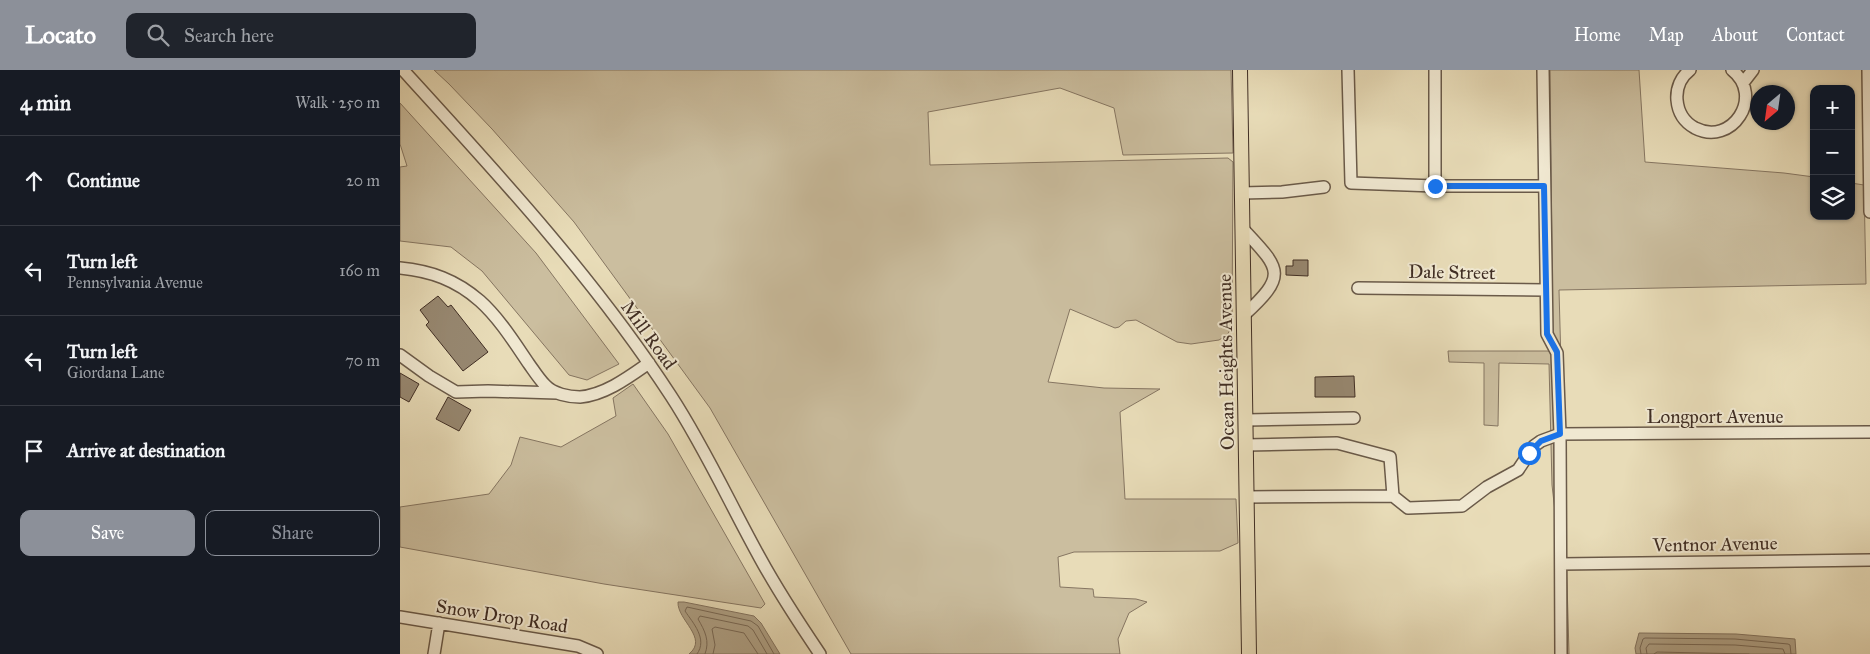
<!DOCTYPE html>
<meta charset="utf-8">
<style>
body{margin:0;font-family:"IM FELL Great Primer",serif;background:#20242c;color:#f1f3f6}
.controls{position:absolute;right:15px;top:15px;display:grid;overflow:hidden;border-radius:10px;box-shadow:0 1px 4px #0004}
.controls button{width:45px;height:45px;display:grid;place-items:center;padding:0;border:0;border-bottom:1px solid #363941;background:#171b24;color:#f1f3f6;font:25px sans-serif}
.compass{position:absolute;left:1350px;top:15px;width:45px;height:45px;border-radius:50%;background:#171b24;box-shadow:0 1px 4px #0004;rotate:209deg}
.stop{position:absolute;width:15px;height:15px;margin:-11px;border:4px solid #1a73e8;border-radius:50%;background:#fff}
.stop.end{background:#1a73e8;border-color:#fff;box-shadow:0 1px 5px #0008}
.list{margin:0;padding:0;list-style:none}
h2{display:flex;justify-content:space-between;align-items:center;height:65px;margin:0;padding:0 20px;font-size:21px}
h2 small{font-size:16px;font-weight:400;color:#9ea1a6}
.list li{display:grid;grid-template-columns:32px 1fr auto;gap:15px;align-items:center;box-sizing:border-box;height:90px;padding:0 20px;border-top:1px solid #363941}
.list b{display:block;font-size:19px;white-space:nowrap}
.list p{margin:0;font-size:16px;white-space:nowrap;color:#9ea1a6}
.list em{font-size:16px;font-style:normal;color:#9ea1a6}
.actions{display:flex;gap:10px;padding:15px 20px}
.actions a{flex:1;padding:11px 0;border:1px solid #8c9099;border-radius:10px;text-align:center;font-size:18px;color:#8c9099}
.actions .main{background:#8c9099;color:#fff}
.icon{flex:none;width:28px;height:28px;fill:none;stroke:currentColor;stroke-width:2;stroke-linecap:round;stroke-linejoin:round}
.map{position:relative;flex:none;width:1470px;height:584px;overflow:hidden}
header{display:flex;align-items:center;gap:30px;box-sizing:border-box;height:70px;padding:0 25px;background:#8c9099;color:#fff}
header strong{font-size:24px}
nav{display:flex;gap:28px;margin-inline-start:auto;font-size:18px}
.search{width:350px;height:45px;background:#20242c;display:flex;align-items:center;gap:12px;box-sizing:border-box;padding:0 18px;border-radius:10px;color:#9ea1a6;font-size:19px}
main{display:flex}
aside{flex:1;background:#171b24}
.map>svg:first-child{display:block}
.green{fill:#cbbe9f;stroke:#867662}
.water{fill:#afa186;stroke:#83735f}
.lines{fill:none;stroke-linecap:round;stroke-linejoin:round}
.shore{stroke:#786855;stroke-width:1}
.building{fill:#978871;stroke:#402e24}
.minor-casing{stroke:#6a5a49;stroke-width:14}
.major-casing{stroke:#402e24;stroke-width:16}
.minor{stroke:#f0e8d1;stroke-width:11}
.major{stroke:#e8dcb8;stroke-width:14}
.route{stroke:#1a73e8;stroke-width:6}
.labels{text-anchor:middle;dominant-baseline:central;stroke-width:4;stroke-linejoin:round;paint-order:stroke}
.street-label{font-size:19px;fill:#402e24;stroke:#f0e8d1}
</style>
<header>
<strong>Locato</strong>
<div class="search"><svg class="icon" aria-label="search" viewBox="0 0 24 24"><circle cx="10" cy="10" r="6"/><path d="M15 15l6 6"/></svg>Search here</div>
<nav><a>Home</a><a>Map</a><a>About</a><a>Contact</a></nav>
</header>
<main>
<aside>
<h2>4 min<small>Walk · 250 m</small></h2>
<ul class="list">
<li><svg class="icon" aria-label="ahead" viewBox="0 0 24 24"><path d="M12 20V5M6 11l6-6 6 6"/></svg><div><b>Continue</b></div><em>20 m</em></li>
<li><svg class="icon" aria-label="left" viewBox="0 0 24 24"><path d="M17 20v-9H6M10 6l-5 5 5 5"/></svg><div><b>Turn left</b><p>Pennsylvania Avenue</p></div><em>160 m</em></li>
<li><svg class="icon" aria-label="left" viewBox="0 0 24 24"><path d="M17 20v-9H6M10 6l-5 5 5 5"/></svg><div><b>Turn left</b><p>Giordana Lane</p></div><em>70 m</em></li>
<li><svg class="icon" aria-label="arrive" viewBox="0 0 24 24"><path d="M6 21V4h12l-3 4 3 4H6"/></svg><div><b>Arrive at destination</b></div></li>
</ul>
<div class="actions"><a class="main">Save</a><a>Share</a></div>
</aside>
<div class="map">
<svg width="1470" height="584" viewBox="0 0 1470 584">
<rect width="100%" height="100%" fill="#e8dcb8"/>
<filter id="stains"><feTurbulence type="fractalNoise" baseFrequency=".004" numOctaves="4"/><feColorMatrix values="0 0 0 0 .2 0 0 0 0 .09 0 0 0 0 .02 0 0 0 .5 -.17"/></filter>
<radialGradient id="worn" r=".72"><stop offset=".6" stop-color="#630" stop-opacity="0"/><stop offset="1" stop-color="#630" stop-opacity=".3"/></radialGradient>
<!-- green -->
<path class="green" d="M34 0H831L833 83 723 85 714 38 660 18 528 42 530 95 828 88 833 92 832 257 827 265 819 270 791 274 777 272 736 250 726 251 719 257 715 258 670 239 648 312 704 318 760 319 720 342 725 429H836L838 473 820 481 674 482 658 487 660 517 693 519 694 527 736 529 747 532 729 543 718 569 720 584H451L310 338 174 152 92 59 49 14Z
M1150 0H1239L1245 92 1384 103 1414 107V146H1451V113L1464 115 1466 214 1159 220 1169 584H1160L1161 494 1152 415 1149 294 1099 293 1098 356 1084 355V293L1049 292 1048 281H1153Z
M0 33 136 183 219 294 187 310 169 305 82 201 51 177 0 171V97L7 96 0 74Z
M233 314 268 364 365 534 361 538 204 514 0 477V437L89 424 111 395 120 367 161 377 216 346 213 328Z"/>
<!-- water -->
<path class="water" d="M278 532H284L354 546 361 553 380 584H289C309 568 277 550 278 532Z
M1239 563 1336 564 1395 569 1396 584H1236L1235 578Z"/>
<g class="lines">
<!-- shore -->
<path class="shore" d="M297 584C308 569 293 553 285 541L287 537 351 551 358 556 374 584
M305 584C310 571 305 561 298 549L300 546 348 556 353 560 367 584
M313 584 315 575 312 559 315 557 344 563 358 584
M1241 584 1240 578 1243 569 1245 568 1335 569 1388 574 1390 575 1391 584
M1247 584 1246 578 1249 574 1335 575 1383 579 1385 584
M1254 584 1257 582 1349 584"/>
</g>
<!-- building -->
<path class="building" d="M893 190H908V206L886 205V196H893Z
M38 226 48 237 51 235 88 282 63 301 26 255 29 252 20 240Z
M0 303 19 314 9 332 0 327Z
M954 306 955 327H915V307Z
M48 327 71 340 59 361 36 349Z"/>
<g class="lines">
<!-- minor casing -->
<g class="minor-casing">
<path id="minor" d="M3 0C98 104 194 208 271 326 305 378 330 434 360 488 378 521 399 553 420 584
M948 0 951 113 1035 116H1144
M1035 0V116
M1143 0 1147 264 1157 283 1158 311 1160 364 1161 584
M1290 0C1281 7 1276 18 1277 30 1278 42 1284 52 1295 58 1332 77 1365 26 1332 0
M1468 0 1470 142
M1343 13 1353 0
M842 123 882 122 924 117
M842 158C880 199 889 204 844 245
M0 198C31 201 56 210 80 231 99 248 114 272 129 294 134 301 139 309 145 315 153 324 169 327 180 327 205 325 229 307 249 293
M958 218 1145 220
M0 285 29 306 56 322 88 321 157 323
M846 350 954 348
M846 375 937 373 990 387 993 426 847 427
M993 426 1008 438 1062 436 1087 417 1118 400 1134 376 1141 371 1160 364 1470 362
M1161 494 1470 490
M0 547 178 576 197 584
M34 584 39 553"/>
</g>
<!-- major casing -->
<g class="major-casing">
<path id="major" d="M840 0 849 584"/>
</g>
<!-- minor -->
<use href="#minor" class="minor"/>
<!-- major -->
<use href="#major" class="major"/>
</g>
<g class="lines">
<!-- route -->
<path class="route" d="M1035 116H1144L1147 264 1157 282 1160 364 1141 371 1129 383"/>
</g>
<g class="labels">
<!-- street labels -->
<g class="street-label">
<text transform="translate(1052 202) rotate(1)">Dale Street</text>
<text transform="translate(249 265) rotate(54)">Mill Road</text>
<text transform="translate(826 292) rotate(-91)">Ocean Heights Avenue</text>
<text x="1315" y="346">Longport Avenue</text>
<text transform="translate(1315 474) rotate(-1)">Ventnor Avenue</text>
<text transform="translate(102 546) rotate(9)">Snow Drop Road</text>
</g>
</g>
<rect width="100%" height="100%" filter="url(#stains)"/>
<rect width="100%" height="100%" fill="url(#worn)"/>
</svg>
<div class="controls">
<button>+</button>
<button>−</button>
<button><svg class="icon" aria-label="layers" viewBox="0 0 24 24"><path d="M12 4l9 5-9 5-9-5zM3 14l9 5 9-5"/></svg></button>
</div>
<svg class="compass" viewBox="-18 -18 36 36"><path d="M0-13l5 13h-10z" fill="#e53935"/><path d="M0 13l5-13h-10z" fill="#9ea1a6"/></svg>
<div class="stop" style="left:1129px;top:383px"></div>
<div class="stop end" style="left:1035px;top:116px"></div>
</div>
</main>
